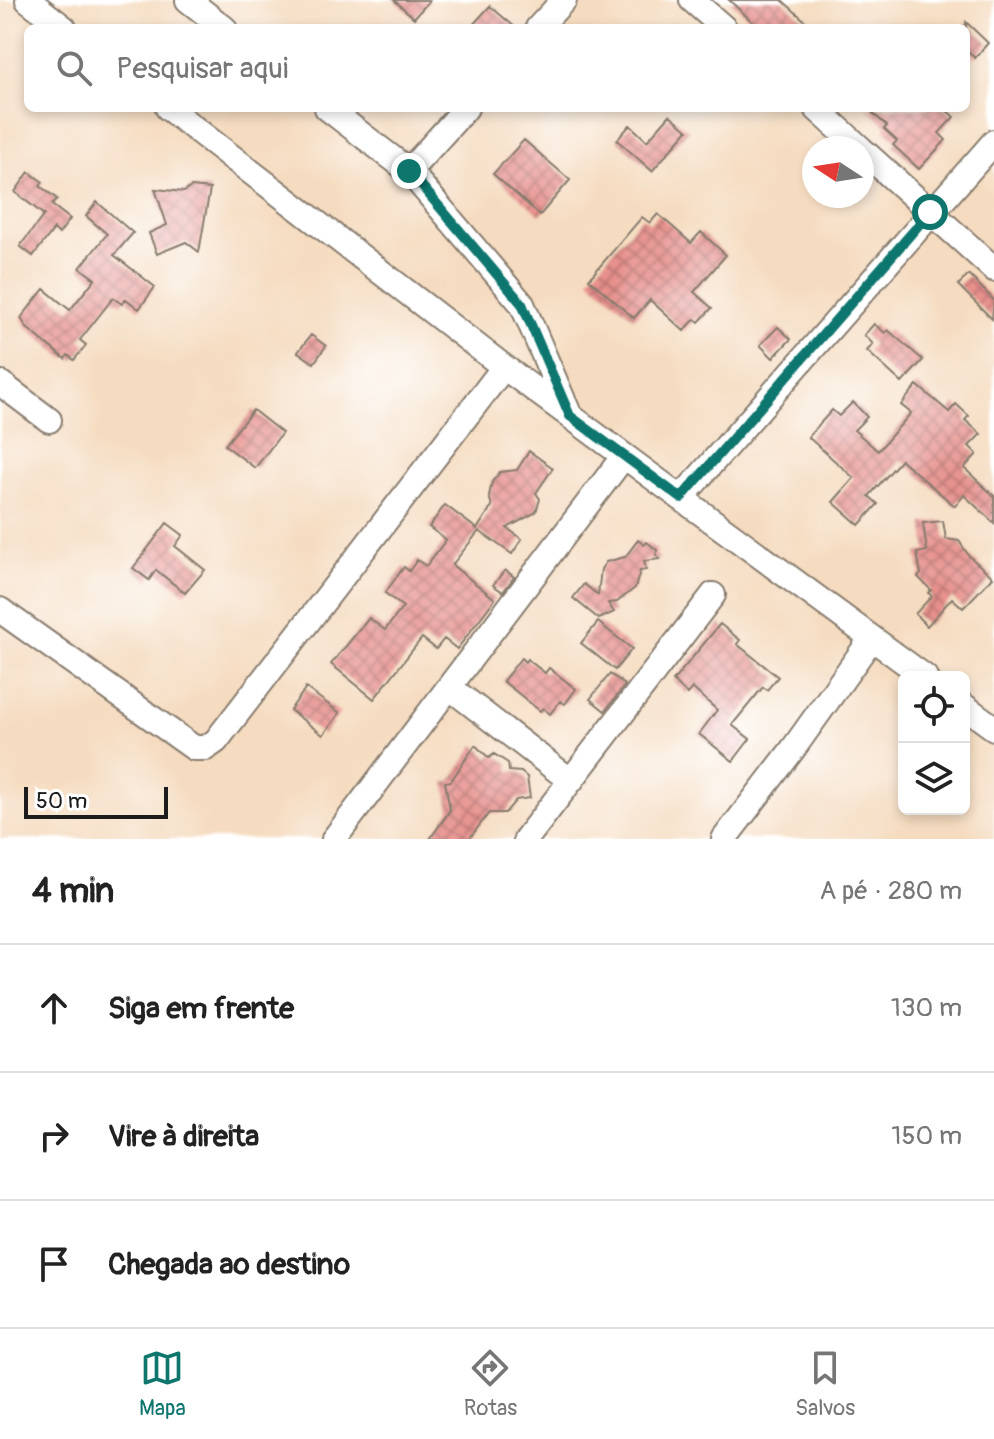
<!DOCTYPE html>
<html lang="pt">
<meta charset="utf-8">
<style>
body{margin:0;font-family:Pangolin,sans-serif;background:#f6f6f6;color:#222}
.controls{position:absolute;right:24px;bottom:24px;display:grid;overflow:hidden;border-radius:12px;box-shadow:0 4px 12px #0003}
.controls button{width:72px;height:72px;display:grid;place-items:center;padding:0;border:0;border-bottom:2px solid #e0e0e0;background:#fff;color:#222;font:40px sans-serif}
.compass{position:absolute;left:802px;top:136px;width:72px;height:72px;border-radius:50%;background:#fff;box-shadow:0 4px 12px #0003;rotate:282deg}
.scale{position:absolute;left:24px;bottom:20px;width:144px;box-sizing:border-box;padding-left:8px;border:4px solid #1c1c1c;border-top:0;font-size:22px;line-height:28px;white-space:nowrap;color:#1c1c1c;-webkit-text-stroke:6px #fff;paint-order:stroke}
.stop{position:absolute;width:24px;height:24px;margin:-18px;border:6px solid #0f766e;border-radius:50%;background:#fff}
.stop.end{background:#0f766e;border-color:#fff;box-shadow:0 2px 8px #0008}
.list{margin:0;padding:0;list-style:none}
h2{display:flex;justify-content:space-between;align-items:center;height:104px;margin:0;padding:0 32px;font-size:34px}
h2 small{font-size:26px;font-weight:400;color:#767676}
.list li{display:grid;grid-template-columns:52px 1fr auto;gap:24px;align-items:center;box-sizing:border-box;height:128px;padding:0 32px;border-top:2px solid #e0e0e0}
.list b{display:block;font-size:30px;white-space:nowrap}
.list em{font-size:26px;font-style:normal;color:#767676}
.icon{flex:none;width:44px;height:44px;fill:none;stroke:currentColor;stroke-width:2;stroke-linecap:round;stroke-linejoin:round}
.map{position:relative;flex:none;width:994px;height:839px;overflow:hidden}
.search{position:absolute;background:#fff;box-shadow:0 4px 12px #0003;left:24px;right:24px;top:24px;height:88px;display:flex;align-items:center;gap:20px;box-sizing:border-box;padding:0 28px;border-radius:12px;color:#767676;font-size:30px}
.sheet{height:488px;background:#fff}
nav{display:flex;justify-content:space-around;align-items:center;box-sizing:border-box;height:112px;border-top:2px solid #e0e0e0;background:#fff;font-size:22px;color:#767676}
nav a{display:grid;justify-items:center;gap:4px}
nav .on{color:#0f766e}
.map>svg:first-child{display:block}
.building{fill:url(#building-cross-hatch)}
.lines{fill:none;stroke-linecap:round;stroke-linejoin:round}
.minor-casing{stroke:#887c6e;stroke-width:28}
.minor{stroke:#fff;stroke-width:24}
.route{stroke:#0f766e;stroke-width:10}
</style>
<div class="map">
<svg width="994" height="839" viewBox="0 0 994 839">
<defs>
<pattern id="building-cross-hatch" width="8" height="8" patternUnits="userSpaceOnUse" patternTransform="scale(2)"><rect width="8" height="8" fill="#e7908c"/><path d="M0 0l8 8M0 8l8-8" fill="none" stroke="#ba7572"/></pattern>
</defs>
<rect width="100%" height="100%" fill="#fff"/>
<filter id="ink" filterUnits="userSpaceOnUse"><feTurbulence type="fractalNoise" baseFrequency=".0125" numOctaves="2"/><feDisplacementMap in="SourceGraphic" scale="16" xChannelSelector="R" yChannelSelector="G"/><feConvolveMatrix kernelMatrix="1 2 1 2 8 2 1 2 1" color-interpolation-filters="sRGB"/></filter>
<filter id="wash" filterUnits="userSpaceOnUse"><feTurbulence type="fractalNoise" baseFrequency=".006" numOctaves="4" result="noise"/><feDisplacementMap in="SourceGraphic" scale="32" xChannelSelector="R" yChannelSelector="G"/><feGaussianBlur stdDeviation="1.8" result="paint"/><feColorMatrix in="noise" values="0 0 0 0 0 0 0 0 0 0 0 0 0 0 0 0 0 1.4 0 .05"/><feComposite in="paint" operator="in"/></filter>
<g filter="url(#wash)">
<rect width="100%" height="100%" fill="#f5dbbf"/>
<g id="blocks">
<!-- building -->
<path class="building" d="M394 0H430L414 18Z
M729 0H782L813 28H759Z
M490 6 516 28H470Z
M966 22 988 43 975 58 966 50Z
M867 108H944L954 117 939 133 946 140 919 169 893 145 897 141 884 129 887 126Z
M670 115 688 130 652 171 617 140 630 125 647 141Z
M524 140 570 180 540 215 493 174Z
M29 172 43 182 40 186 57 199 52 205 70 219 59 234 54 229 33 256 20 246 44 215 15 192Z
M191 187 210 189 199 252 186 242 157 254 149 233 167 225 155 189 184 192Z
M97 202 133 233 114 255 155 287 139 309 126 299 122 304 113 298 80 340 86 345 74 360 68 355 65 359 27 328 21 318 44 289 70 310 95 279 80 268 107 234 86 216Z
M658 214 691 243 701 232 726 255 694 292 712 308 699 322 695 319 684 331 650 300 634 318 589 279 642 217 650 223Z
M969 275 994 300 992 319 958 285Z
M874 324 885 333 888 330 923 360 902 383 867 351 873 344 864 335Z
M778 327 791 339 773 358 760 345Z
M311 335 326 346 314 363 298 352Z
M917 385 949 412 956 404 969 416 965 420 981 434 969 446 977 454 964 468 994 496V523L964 495 955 506 901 460 869 496 878 504 859 525 833 502 854 478 808 437 832 410 839 416 853 402 867 417 854 430 878 451 911 413 901 405Z
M253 410 282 433 255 468 225 445Z
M529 451 553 468 536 493 540 499 536 512 507 528 522 539 512 554 479 531 452 565 495 599 457 649 444 639 436 649 422 638 374 699 331 664 369 618 385 630 403 607 385 593 404 567 409 571 417 560 426 566 446 540 429 527 445 505 477 529 492 506 489 496 492 482 500 472 517 470Z
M943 521 946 539 959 541 969 556 993 577 963 608 952 598 927 626 915 614 932 596 928 593 931 590 918 577 921 574 917 553 927 551 923 523Z
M167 523 183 535 175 546 205 570 185 593 156 570 149 580 133 568Z
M638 540 644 545 647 542 657 550 656 555 660 559 644 561 646 570 640 571 635 588 617 602 608 603 614 612 599 619 573 598 584 584 598 595 601 569 606 562 625 557Z
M505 570 514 577 503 592 493 585Z
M598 622 632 649 615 670 581 643Z
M720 624 740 640 737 644 778 677 767 690 763 687 732 725 750 739 733 761 699 734 717 710 692 688 687 694 673 681Z
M521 658 525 662 527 659 545 673 549 668 576 689 565 704 560 701 550 714 543 708 540 711 503 681Z
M610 674 625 685 605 711 590 699Z
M306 688 340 713 323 735 290 710Z
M475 745 489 758 494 754 508 763 509 771 521 772 527 777 530 798 516 800 505 813H489L469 839H430L450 810 445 782 451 781Z"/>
</g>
</g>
<g filter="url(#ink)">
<use href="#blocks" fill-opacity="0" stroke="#887c6e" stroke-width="2"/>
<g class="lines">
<!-- minor casing -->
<g class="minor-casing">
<path id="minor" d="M28 0 64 28
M188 0 224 28
M692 0 724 28
M538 28 564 0
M168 108 504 367 681 498 994 142
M327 108 409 171 522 304 569 414
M816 108 860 148
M862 150 994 269
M409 171 466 108
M0 383 49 420
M681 498 925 677
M0 610 194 748H206L216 741 504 367
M449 687 571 781
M964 706 994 728
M334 839 624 456
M526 839 713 595
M724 839 793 749 872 638"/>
</g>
<!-- minor -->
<use href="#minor" class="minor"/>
</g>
</g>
<g class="lines" filter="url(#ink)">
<!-- route -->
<path class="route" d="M409 171 522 304 570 416 681 498 930 212"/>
</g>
</svg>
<div class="controls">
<button><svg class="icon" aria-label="locate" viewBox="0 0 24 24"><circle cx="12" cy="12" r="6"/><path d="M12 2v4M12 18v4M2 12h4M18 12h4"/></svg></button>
<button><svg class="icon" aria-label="layers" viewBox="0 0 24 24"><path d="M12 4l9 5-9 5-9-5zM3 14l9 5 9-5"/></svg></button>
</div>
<svg class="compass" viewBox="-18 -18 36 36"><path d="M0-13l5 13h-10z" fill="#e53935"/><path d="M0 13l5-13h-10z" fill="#767676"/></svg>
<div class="scale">50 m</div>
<div class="stop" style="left:930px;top:212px"></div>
<div class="stop end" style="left:409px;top:171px"></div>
<div class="search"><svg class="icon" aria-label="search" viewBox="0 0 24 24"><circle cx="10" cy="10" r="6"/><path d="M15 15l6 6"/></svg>Pesquisar aqui</div>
</div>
<section class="sheet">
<h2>4 min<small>A pé · 280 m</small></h2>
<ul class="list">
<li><svg class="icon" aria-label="ahead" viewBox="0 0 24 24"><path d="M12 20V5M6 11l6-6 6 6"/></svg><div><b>Siga em frente</b></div><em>130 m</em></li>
<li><svg class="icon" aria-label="right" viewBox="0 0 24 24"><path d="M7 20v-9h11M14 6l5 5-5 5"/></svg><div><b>Vire à direita</b></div><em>150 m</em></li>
<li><svg class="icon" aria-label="arrive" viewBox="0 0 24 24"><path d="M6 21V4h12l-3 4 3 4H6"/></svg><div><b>Chegada ao destino</b></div></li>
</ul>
</section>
<nav>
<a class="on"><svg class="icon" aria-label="map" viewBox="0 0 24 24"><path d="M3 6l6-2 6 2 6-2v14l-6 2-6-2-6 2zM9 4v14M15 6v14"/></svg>Mapa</a>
<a><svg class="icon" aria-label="directions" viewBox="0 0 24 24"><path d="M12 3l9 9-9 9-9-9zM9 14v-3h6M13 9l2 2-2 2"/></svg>Rotas</a>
<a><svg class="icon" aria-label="saved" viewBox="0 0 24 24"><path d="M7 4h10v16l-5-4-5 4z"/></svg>Salvos</a>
</nav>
